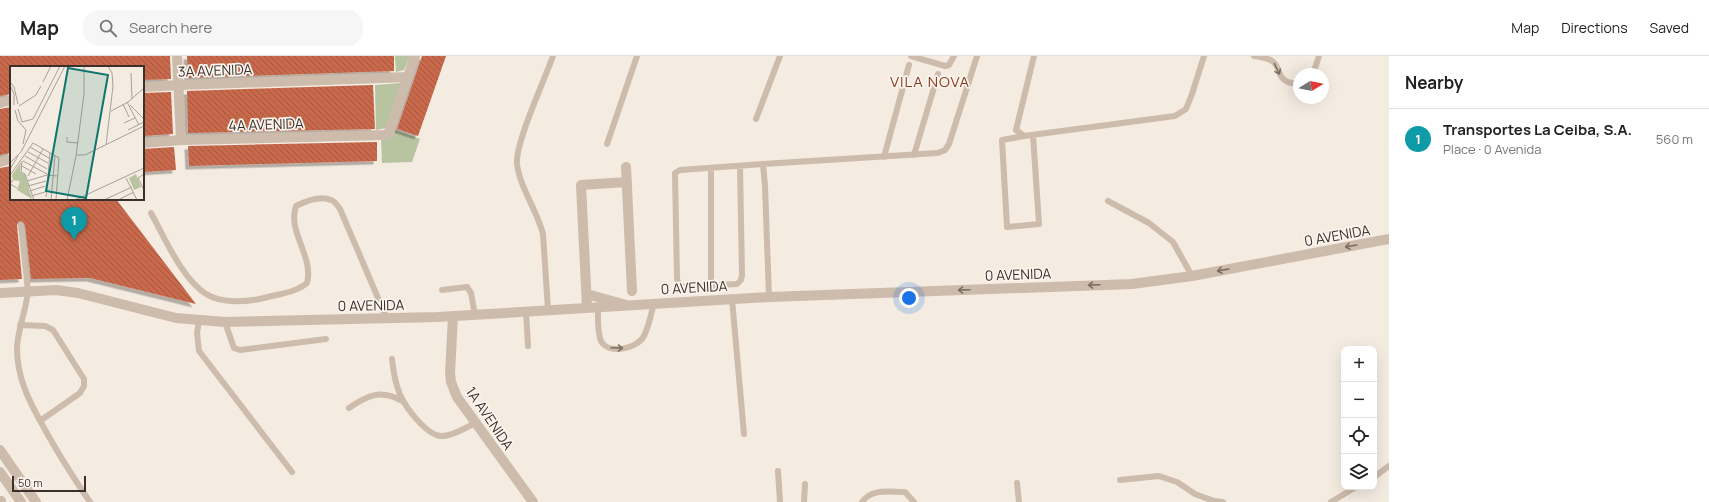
<!DOCTYPE html>
<meta charset="utf-8">
<style>
body{margin:0;font-family:Manrope,sans-serif;background:#f6f6f6;color:#222}
.controls{position:absolute;right:12px;bottom:12px;display:grid;overflow:hidden;border-radius:8px;box-shadow:0 4px 16px #0002}
.controls button{width:36px;height:36px;display:grid;place-items:center;padding:0;border:0;border-bottom:1px solid #e0e0e0;background:#fff;color:#222;font:20px sans-serif}
.compass{position:absolute;left:1293px;top:12px;width:36px;height:36px;border-radius:50%;background:#fff;box-shadow:0 4px 16px #0002;rotate:80deg}
.scale{position:absolute;left:12px;bottom:10px;width:74px;box-sizing:border-box;padding-left:4px;border:2px solid #3b302b;border-top:0;font-size:11px;line-height:14px;white-space:nowrap;color:#3b302b;-webkit-text-stroke:3px #fbf5ee;paint-order:stroke}
.you{position:absolute;left:909px;top:242px;width:14px;height:14px;margin:-10px;border:3px solid #fff;border-radius:50%;background:#1a73e8;box-shadow:0 0 0 6px #1a73e833}
.badge{display:grid;place-items:center;width:26px;height:26px;border-radius:50%;background:#111827;color:#fff;font-size:13px;font-weight:700}
.pin{position:absolute;translate:-50% -33px;filter:drop-shadow(0 1px 2px #0008)}
.pin::after{content:'';position:absolute;top:21px;width:14px;height:12px;background:inherit;clip-path:polygon(0 0,100% 0,50% 100%)}
.list{margin:0;padding:0;list-style:none}
h2{display:flex;justify-content:space-between;align-items:center;height:52px;margin:0;padding:0 16px;font-size:17px}
h2 small{font-size:13px;font-weight:400;color:#767676}
.list li{display:grid;grid-template-columns:26px 1fr auto;gap:12px;align-items:center;box-sizing:border-box;height:60px;padding:0 16px;border-top:1px solid #e0e0e0}
.list b{display:block;font-size:15px;white-space:nowrap}
.list p{margin:0;font-size:13px;white-space:nowrap;color:#767676}
.list em{font-size:13px;font-style:normal;color:#767676}
.icon{flex:none;width:22px;height:22px;fill:none;stroke:currentColor;stroke-width:2;stroke-linecap:round;stroke-linejoin:round}
.map{position:relative;flex:none;width:1389px;height:446px;overflow:hidden}
header{display:flex;align-items:center;gap:24px;box-sizing:border-box;height:56px;padding:0 20px;background:#fff;border-bottom:1px solid #e0e0e0}
header strong{font-size:19px}
nav{display:flex;gap:22px;margin-inline-start:auto;font-size:14px}
.search{width:280px;height:36px;background:#f6f6f6;display:flex;align-items:center;gap:10px;box-sizing:border-box;padding:0 14px;border-radius:16px;color:#767676;font-size:15px}
main{display:flex}
aside{flex:1;background:#fff}
.map>svg:first-child{display:block}
.grass{fill:#b8c4a0}
.building{fill:url(#building-back-hatch);filter:url(#shadow)}
.lines{fill:none;stroke-linecap:round;stroke-linejoin:round}
.service{stroke:#cdbbac;stroke-width:6}
.minor{stroke:#cdbbac;stroke-width:10}
.tertiary{stroke:#cdbbac;stroke-width:10}
.oneway{stroke:#7d6f65}
.labels{text-anchor:middle;dominant-baseline:central;stroke-width:3.5;stroke-linejoin:round;paint-order:stroke}
.street-label{font-size:14px;fill:#3b302b;stroke:#fbf5ee}
.neighbourhood-label{font-size:15px;letter-spacing:1px;fill:#8c3b22;stroke:#fbf5ee}
.inset-road{fill:none;stroke:#aaa098;stroke-width:1}
.view{fill:#0f766e;fill-opacity:0.15;stroke:#0f766e;stroke-width:2}
.inset-edge{fill:none;stroke:#3b302b;stroke-width:2}
</style>
<header>
<strong>Map</strong>
<div class="search"><svg class="icon" aria-label="search" viewBox="0 0 24 24"><circle cx="10" cy="10" r="6"/><path d="M15 15l6 6"/></svg>Search here</div>
<nav><a>Map</a><a>Directions</a><a>Saved</a></nav>
</header>
<main>
<div class="map">
<svg width="1389" height="446" viewBox="0 0 1389 446">
<defs>
<pattern id="building-back-hatch" width="6" height="6" patternUnits="userSpaceOnUse"><rect width="6" height="6" fill="#c8694b"/><path d="M-1 5l2 2M0 0l6 6M5-1l2 2" fill="none" stroke="#a4573f"/></pattern>
<filter id="shadow"><feDropShadow dx="-3.5" dy="3.5" stdDeviation="0" flood-color="#0004"/></filter>
</defs>
<rect width="100%" height="100%" fill="#f4ebe1"/>
<!-- grass -->
<path class="grass" d="M395 0H410L404 14 396 16Z
M401 27 386 72 376 74 375 29Z
M396 74 420 83 412 106 382 107 381 82 393 79Z"/>
<!-- building -->
<path class="building" d="M0 0H170L171 23 143 24V11H11V38L0 40Z
M187 0H394V15L188 22Z
M422 0H446L418 80 397 73Z
M373 29 375 73 188 77 187 35Z
M171 36 173 78 143 80V37Z
M11 51V97L0 99V53Z
M377 86V105L189 110 188 90Z
M174 91 176 114 143 116V93Z
M11 110V145L24 143H116L196 248 90 222 31 223 25 169 21 165 18 166 17 169 22 223 0 224V112Z"/>
<g class="lines">
<!-- service -->
<path class="service" d="M911 0 945 10 949 9 954 0
M1034 0 1016 74 1024 80 1175 60 1186 53 1192 38 1204 0
M1254 0C1260 1 1268 2 1272 5 1283 12 1274 27 1299 28
M1313 18 1319 0
M756 63 780 0
M1024 80 1002 84 1007 171 1039 168 1033 79
M607 88 637 0
M914 99 938 18
M884 101 909 9
M740 110 742 219 741 224 737 228 683 231 679 228 677 223 675 117 680 114 763 108
M1108 145 1149 167 1173 186 1192 220
M151 157C165 182 182 223 206 238 222 248 247 246 264 242 278 238 295 237 307 227 314 200 287 176 296 150 306 145 320 139 331 144 334 145 338 150 340 153L387 263
M21 169 28 235C26 255 18 272 17 292 17 322 29 345 43 370 57 396 73 421 90 446
M711 229V113
M442 234 467 231 471 237 475 259
M769 241 765 130 763 108 938 97 945 94 949 88 977 0
M732 243 744 378
M598 251C598 261 597 276 601 285 608 299 637 293 644 280 649 270 651 258 654 247
M548 254 543 178C537 154 520 132 517 108 515 87 545 23 553 0
M526 255 528 290
M199 265 197 277 199 295 292 416
M225 266 234 292 240 294 326 283
M20 269 45 270 53 274 84 323V330L80 337 40 365
M392 303C395 331 400 346 420 367 425 372 432 379 440 380 451 381 465 372 475 367
M349 352C368 339 381 333 402 345
M778 415 780 446
M1374 421 1389 410
M1120 424 1159 420 1177 426 1195 438 1214 445 1223 446
M1017 427 1019 446
M804 446 805 428
M862 446C872 432 889 436 905 436L914 446
M1331 446 1356 431"/>
<!-- minor -->
<path class="minor" d="M177 0 181 84
M143 31 179 29 408 21
M0 47 11 44
M143 87 181 84 385 79 389 76 415 0
M0 106 11 103
M626 111 632 235
M587 238 626 249
M587 251 581 129 627 126
M0 394 36 446
M0 416 21 446
M0 446 1 445"/>
<!-- tertiary -->
<path class="tertiary" d="M0 237 56 234 78 237 176 262 225 266 438 261 769 241 1132 228 1192 220 1389 183
M453 260 450 317 451 326 457 341 533 446"/>
</g>
<!-- one-way arrows -->
<defs><path id="oneway-shaft" d="M-6 0H5M1.5-3L5.5 0L1.5 3" fill="none" stroke-width="1.6" stroke-linecap="round" stroke-linejoin="round"/></defs>
<g class="oneway">
<use href="#oneway-shaft" transform="translate(1277 13) rotate(65)"/>
<use href="#oneway-shaft" transform="translate(1351 190) rotate(170)"/>
<use href="#oneway-shaft" transform="translate(1223 214) rotate(170)"/>
<use href="#oneway-shaft" transform="translate(1094 229) rotate(178)"/>
<use href="#oneway-shaft" transform="translate(964 234) rotate(178)"/>
<use href="#oneway-shaft" transform="translate(617 292) rotate(2)"/>
</g>
<g class="labels">
<!-- street labels -->
<g class="street-label">
<text transform="translate(215 14) rotate(-2)">3A AVENIDA</text>
<text transform="translate(266 68) rotate(-2)">4A AVENIDA</text>
<text transform="translate(1337 179) rotate(-10)">0 AVENIDA</text>
<text transform="translate(1018 218) rotate(-2)">0 AVENIDA</text>
<text transform="translate(694 231) rotate(-3)">0 AVENIDA</text>
<text transform="translate(371 249) rotate(-1)">0 AVENIDA</text>
<text transform="translate(490 362) rotate(56)">1A AVENIDA</text>
</g>
<!-- neighbourhood labels -->
<g class="neighbourhood-label">
<text x="930" y="25">VILA NOVA</text>
</g>
</g>
<!-- overview -->
<g transform="translate(10 10)">
<rect width="134" height="134" fill="#f4ebe1"/>
<path d="M11 96 10 106 15 109 22 133 7 124 10 115 3 114 2 109ZM126 108 131 121 124 124 119 112Z" fill="#b8c4a0"/>
<path class="inset-road" d="M121 7 122 33M0 16 4 21 8 38M33 16 41 0M0 19 4 28V39M117 36 129 59M113 38 119 51M120 39 134 53M9 40 26 29 31 20M8 43 12 56 23 53 50 0M5 44 8 55 16 64 13 78M101 45 118 36 134 22M114 57 125 52M118 64 134 56M57 71V76L68 77M96 79 103 20 102 7 98 0M20 81 39 92M18 86 38 97M67 89H75L134 60M15 90 37 103M12 95 11 106 15 108 24 134M13 95 37 108M0 97 11 86 55 0M12 100 26 108M0 103 8 90M1 108 23 77 49 92 46 134M134 108 128 112 134 124M18 110 33 83M116 112 127 134M3 114 0 118 7 122M17 115 37 109 47 110M18 120 36 115M20 125 35 120M21 130 35 126M36 131 40 87M41 134 45 89M57 134 66 90 74 28V0M65 134 134 102M94 134 122 121M108 134 124 126"/>
<path class="view" d="M58 2 98 9 76 132 36 125Z"/>
<rect width="134" height="134" class="inset-edge"/>
</g>
</svg>
<div class="controls">
<button>+</button>
<button>−</button>
<button><svg class="icon" aria-label="locate" viewBox="0 0 24 24"><circle cx="12" cy="12" r="6"/><path d="M12 2v4M12 18v4M2 12h4M18 12h4"/></svg></button>
<button><svg class="icon" aria-label="layers" viewBox="0 0 24 24"><path d="M12 4l9 5-9 5-9-5zM3 14l9 5 9-5"/></svg></button>
</div>
<svg class="compass" viewBox="-18 -18 36 36"><path d="M0-13l5 13h-10z" fill="#e53935"/><path d="M0 13l5-13h-10z" fill="#767676"/></svg>
<div class="scale">50 m</div>
<div class="you"></div>
<div class="pin badge" style="left:74px;top:184px;background:#0f9aa8">1</div>
</div>
<aside>
<h2>Nearby<small></small></h2>
<ul class="list">
<li><span class="badge" style="background:#0f9aa8">1</span><div><b>Transportes La Ceiba, S.A.</b><p>Place · 0 Avenida</p></div><em>560 m</em></li>
</ul>
</aside>
</main>
